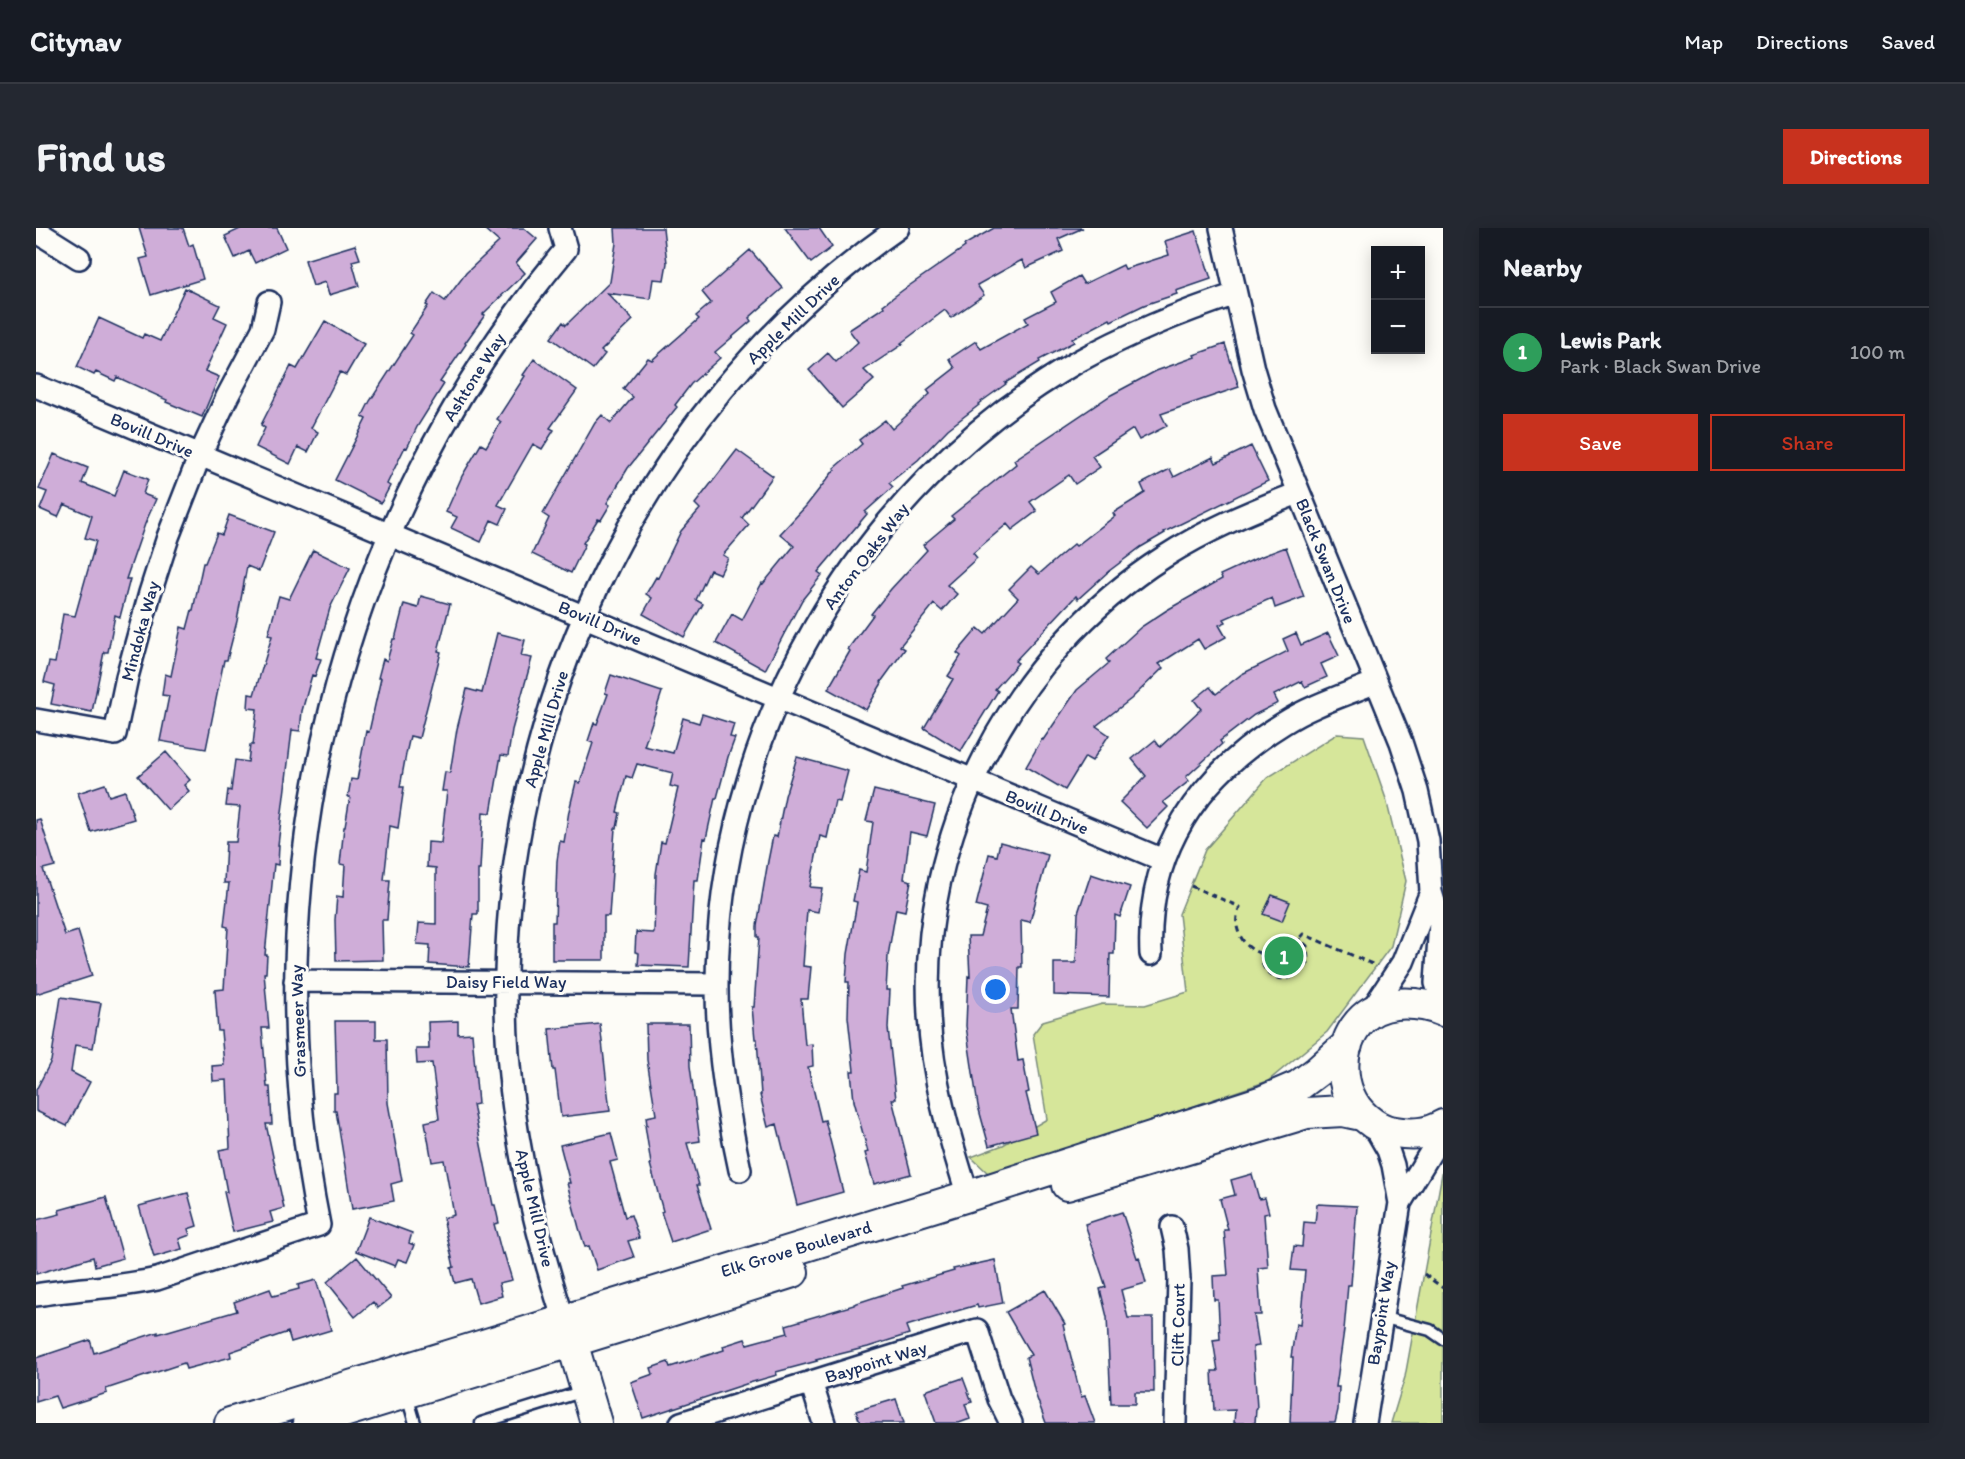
<!DOCTYPE html>
<meta charset="utf-8">
<style>
body{margin:0;font-family:Itim,sans-serif;background:#242831;color:#f1f3f6}
.controls{position:absolute;right:18px;top:18px;display:grid;overflow:hidden;border-radius:0px;box-shadow:0 3px 15px #0003}
.controls button{width:54px;height:54px;display:grid;place-items:center;padding:0;border:0;border-bottom:2px solid #363941;background:#171b24;color:#f1f3f6;font:30px sans-serif}
.you{position:absolute;left:960px;top:762px;width:21px;height:21px;margin:-15px;border:4px solid #fff;border-radius:50%;background:#1a73e8;box-shadow:0 0 0 9px #1a73e833}
.badge{display:grid;place-items:center;width:39px;height:39px;border-radius:50%;background:#c8321e;color:#fff;font-size:20px;font-weight:700}
.pin{position:absolute;translate:-50% -50%;border:3px solid #fff;box-shadow:0 2px 6px #0006}
.list{margin:0;padding:0;list-style:none}
h2{display:flex;justify-content:space-between;align-items:center;height:78px;margin:0;padding:0 24px;font-size:26px}
h2 small{font-size:20px;font-weight:400;color:#9ea1a6}
.list li{display:grid;grid-template-columns:39px 1fr auto;gap:18px;align-items:center;box-sizing:border-box;height:90px;padding:0 24px;border-top:2px solid #363941}
.list b{display:block;font-size:22px;white-space:nowrap}
.list p{margin:0;font-size:20px;white-space:nowrap;color:#9ea1a6}
.list em{font-size:20px;font-style:normal;color:#9ea1a6}
.actions{display:flex;gap:12px;padding:18px 24px}
.actions a{flex:1;padding:14px 0;border:2px solid #c8321e;border-radius:0px;text-align:center;font-size:21px;color:#c8321e}
.actions .main{background:#c8321e;color:#fff}
.map{position:relative;flex:none;width:1407px;height:1195px;overflow:hidden;border-radius:0px}
header{display:flex;align-items:center;gap:36px;box-sizing:border-box;height:84px;padding:0 30px;background:#171b24;border-bottom:2px solid #363941}
header strong{font-size:28px}
nav{display:flex;gap:33px;margin-inline-start:auto;font-size:21px}
.intro{display:flex;align-items:center;justify-content:space-between;box-sizing:border-box;height:144px;padding:0 36px}
h1{margin:0;font-size:42px}
.button{padding:15px 27px;border-radius:0px;background:#c8321e;color:#fff;font-size:21px;font-weight:700}
main{display:flex;gap:36px;padding:0 36px}
aside{flex:1;background:#171b24;border-radius:0px;box-shadow:0 3px 15px #0003}
.map>svg:first-child{display:block}
.green{fill:#d6e69a;stroke:#788a7c;stroke-width:1.5}
.building{fill:#cfadd8;stroke:#1b2f5e;stroke-width:1.5}
.lines{fill:none;stroke-linecap:round;stroke-linejoin:round}
.lane-casing{stroke:#1b2f5e;stroke-width:15}
.street-casing{stroke:#1b2f5e;stroke-width:26}
.secondary-casing{stroke:#1b2f5e;stroke-width:34}
.path{stroke:#1b2f5e;stroke-width:3;stroke-dasharray:6 4.5;stroke-linecap:butt}
.lane{stroke:#fdfcf7;stroke-width:10}
.street{stroke:#fdfcf7;stroke-width:21}
.secondary{stroke:#fdfcf7;stroke-width:30}
.labels{text-anchor:middle;dominant-baseline:central;stroke-width:6;stroke-linejoin:round;paint-order:stroke}
.street-label{font-size:18px;fill:#1b2f5e;stroke:#fdfcf7}
</style>
<header>
<strong>Citynav</strong>
<nav><a>Map</a><a>Directions</a><a>Saved</a></nav>
</header>
<div class="intro"><h1>Find us</h1><a class="button">Directions</a></div>
<main>
<div class="map">
<svg width="1407" height="1195" viewBox="0 0 1407 1195">
<rect width="100%" height="100%" fill="#fdfcf7"/>
<filter id="ink" filterUnits="userSpaceOnUse"><feTurbulence type="fractalNoise" baseFrequency=".0167" numOctaves="2"/><feDisplacementMap in="SourceGraphic" scale="12" xChannelSelector="R" yChannelSelector="G"/><feConvolveMatrix kernelMatrix="1 2 1 2 8 2 1 2 1" color-interpolation-filters="sRGB"/></filter>
<g filter="url(#ink)">
<!-- green -->
<path class="green" d="M1301 506 1328 508 1350 571 1370 653 1355 718 1291 804 1232 853 954 947 935 929 967 917 1011 891 997 806 1007 793 1066 776 1109 777 1152 764 1143 686 1169 622 1231 550Z
M1407 940V1195H1355L1369 1149Z"/>
<!-- building -->
<path class="building" d="M103 0H147L153 18 157 16 167 51 115 67 104 31 112 29Z
M206 0H241L250 20 219 35 213 23 199 30 189 8Z
M447 0H488L501 11 480 35 489 45 447 86 449 87 429 115 430 116 404 154 408 156 381 199 371 220 369 219 351 256 354 258 345 275 299 252 330 191 326 189 334 173 377 107 374 105 392 78 390 77 398 65 409 73 430 45 463 14Z
M579 0H627L631 35 628 52 617 51 614 71 571 65 597 92 565 123 569 126 557 141 515 110 527 94 530 97 574 54 580 15Z
M749 0H783L796 19 775 35Z
M958 0H1047L1022 11 1027 23 990 40 986 32 941 57 948 67 915 90 909 82 865 115 867 116 828 142 838 152 806 180 773 142 792 125 800 134 822 114 813 102 848 79 847 77 867 62 929 19 928 17Z
M1160 3 1175 51 1140 63 1141 66 1108 77 1075 93 1074 91 1036 111 1038 114 1003 132 1004 134 969 155 970 156 942 176 943 177 912 201 882 232 853 255 857 259 829 284 831 286 782 344 786 347 766 372 729 442 680 415 696 386 706 392 726 355 727 356 758 318 744 306 770 278 799 241 798 240 826 216 823 212 849 192 856 201 894 166 891 162 919 140 913 131 940 113 945 121 992 95 989 90 1020 74 1015 64 1043 48 1048 56 1087 37 1089 41 1133 27 1129 13Z
M319 17 324 31 316 33 323 58 293 67 289 54 277 58 269 32Z
M714 22 747 60 713 90 715 93 679 124 684 130 655 156 639 177 641 179 592 240 571 275 574 277 565 292 562 291 547 315 549 316 535 345 496 326 513 290 507 286 559 195 566 187 575 195 597 169 587 161 612 130 616 132 663 91 660 88 675 75 666 64Z
M149 60 184 77 178 89 191 95 169 143 183 149 166 189 130 174 131 172 81 149 79 153 60 144 58 147 41 139 63 90 106 110 108 106 124 113Z
M289 93 328 116 310 147 304 144 275 200 282 204 272 224 262 219 254 236 220 219 229 200 225 197 255 138 261 141Z
M1189 116 1203 159 1125 186 1131 198 1103 212 1097 201 1056 228 1064 239 1039 256 1033 247 994 274 1001 283 976 302 971 296 937 325 941 330 911 357 921 366 906 383 898 376 864 418 869 421 845 454 846 455 830 482 792 461 814 423 812 421 837 387 835 386 855 361 891 322 887 317 918 291 915 288 980 236 978 232 1075 167 1120 143 1159 129 1158 127Z
M498 131 541 162 514 200 518 202 506 221 497 216 462 277 471 281 464 296 455 292 445 314 415 300 421 289 410 284 426 248 445 216 450 219 465 194 461 191 489 148 487 147Z
M1215 218 1232 253 1128 304 1129 305 1105 319 1073 343 1042 371 1040 368 979 433 982 435 959 461 962 463 925 523 888 500 917 451 912 448 925 428 921 425 942 400 949 406 982 370 973 361 995 339 1003 346 1038 316 1040 318 1079 288 1077 285 1109 265 1105 256 1134 241 1138 249 1177 229 1180 235Z
M701 222 737 248 706 290 713 297 687 327 692 330 684 346 674 342 660 372 667 376 648 409 607 386 616 370 610 366 620 349 622 350 645 303 664 281 659 276Z
M18 226 52 240 46 255 78 268 88 242 112 251 107 266 120 271 109 296 90 351H94L84 389 79 387 72 424H68L56 484 15 476 19 457 8 454 13 434 19 435 27 386 39 388 60 313 49 310 56 288 28 276 22 289 4 281 11 264 3 261Z
M193 287 238 304 223 343 211 338 201 393 191 432H188L170 521 124 513 133 468 126 467 129 446 135 448 145 399 151 401 156 382H157L167 335H169L181 305 186 307Z
M1250 319 1268 369 1239 380 1236 370 1188 391 1190 394 1183 397 1190 409 1168 421 1162 411 1123 436 1127 440 1095 471 1060 498 1073 507 1056 533 1049 529 1029 562 990 539 1006 511 1007 512 1041 462 1073 435 1070 431 1105 399 1131 382 1186 351 1184 347 1221 330Z
M277 322 314 340 294 380 280 430 285 431 279 448 276 447 266 483 264 503 256 502 242 617H243L242 637 238 636 229 727H231L230 745H228L233 800H226L231 859H234L236 896H230L248 980 234 984 237 994 197 1004 188 964H191L183 922 194 920 191 852 177 853 176 838 188 837 185 803H182L179 762 188 761 192 699 188 698 193 655H188L190 614H200L204 579 190 578 192 562 195 563 199 532 212 534 214 517H217L221 481 212 480 213 466 218 467 236 408 232 407 243 368 253 371Z
M385 368 414 376 402 423 405 424 383 510 374 508 370 526 364 559H368L362 600 354 598 348 652H354L351 692H346L347 732 300 733 299 692 301 668 307 669 309 637 304 636 308 599H309L314 569H312L315 551 321 552 330 503 333 504 345 450H342L347 431 351 433 357 411H359L368 376 382 380Z
M461 405 489 412 485 428 496 430 476 502 472 528 465 527 455 585 447 584 444 642H442V686H437L433 739 393 736 394 717 381 716 383 695 400 696V640L391 639 392 614 405 615 411 563H406L409 544 414 545 421 501 431 461 446 465Z
M1260 405 1265 417 1292 405 1303 428 1285 436 1291 449 1269 459 1266 453 1238 467 1242 475 1218 487 1184 513 1186 516 1150 549 1153 553 1127 574 1132 579 1111 600 1084 574 1110 548 1096 531 1119 512 1124 519 1165 481 1158 472 1174 459 1180 466 1206 446 1252 423 1247 411Z
M575 447 626 464 608 518 637 525 647 490 663 495 666 486 698 496 694 509 699 510 692 529 681 570H679L670 611 668 610 662 652H658L653 739 602 737 603 725 599 724 600 704 618 705 620 646 625 614 629 615 642 560 634 558 637 545 601 536 596 550 590 548 581 584 584 585 581 600H579L573 688H568V732H516V694H519L521 633 524 613 528 614 533 583 540 554 544 555 557 515 552 513 558 495 561 496 572 466 569 465Z
M130 524 154 552 148 557 153 563 132 582 102 548Z
M761 529 812 543 804 574 799 573 791 610 784 608 774 659 786 660 782 684 771 682 767 738 775 739 772 771H765L769 817 776 816 777 838 772 839 785 893 789 892 807 964 761 977 741 896 732 899 724 867H725L721 811H719L716 779H718L723 709H721V698L732 633 737 608 741 609 749 568Z
M69 556 73 568 89 563 98 591 55 604 42 565Z
M838 562 899 577 891 608 874 604 868 651 875 653 869 683 860 681 852 728 850 762H854L852 800 860 871H856L875 946 838 956 829 925 832 924 818 873 815 843H818L812 789 813 754H810L812 726 821 674 817 673 823 642 830 644 837 594 830 593Z
M4 591 19 638 7 641 29 707 42 703 56 748 0 766V592Z
M964 614 1012 627 994 694 985 692 986 739H983L982 781H975L982 833 987 832 993 864 990 865 1000 905 953 918 942 878 930 798 932 748 934 749 932 708H944L951 681 940 678 953 626 961 628Z
M1055 646 1094 659 1084 689 1079 687 1078 726H1074L1073 769 1018 767V735H1040L1042 685Z
M1236 667 1254 674 1246 693 1227 686Z
M25 769 65 775 57 820 39 817 35 844 54 854 31 898 0 883V862L15 833Z
M299 793H340V811H351L352 875 366 953 355 956 358 973 316 981 300 883H298V865H301Z
M422 793V806L436 805 442 876 437 877 457 977H459L463 995 458 996 466 1026 468 1025 476 1052 463 1055 466 1068 442 1075 435 1051 419 1055 415 1040 418 1039 407 990 418 987 408 932 396 934 389 894 403 891 396 835 381 836 380 821H393L392 794Z
M564 796 574 883 525 889 519 842H517L513 801Z
M610 796H653L654 838 664 913 651 915 663 957H661L675 1001 635 1014 625 984 627 983 614 936H615L609 897H611L610 889 620 887 611 832Z
M575 905 582 932 574 934 589 989 595 987 603 1010 592 1013 598 1029 561 1042 553 1018 549 1019 543 1000 531 955H534L524 917Z
M1216 946 1223 971 1229 970 1233 985 1228 986 1232 1039 1222 1040 1225 1087H1218L1223 1118 1217 1119 1221 1180 1220 1181 1219 1195H1198L1199 1182 1178 1183 1176 1143H1182L1177 1112 1184 1111 1182 1072H1178L1177 1048 1192 1047 1188 1002H1192L1184 971 1199 967 1195 952Z
M152 965 161 998 152 1001 154 1007 143 1011 146 1021 118 1029 103 978Z
M70 969 87 1030 59 1038 57 1029 0 1046V992L24 986 23 982Z
M1281 976 1321 978 1315 1057H1312L1308 1102 1300 1159H1303L1302 1182 1299 1195H1254L1257 1129H1255L1260 1096 1264 1097 1269 1043 1255 1042 1258 1018 1266 1019 1268 994 1279 995Z
M1086 984 1101 1030 1103 1029 1110 1055 1085 1062 1092 1090H1117L1118 1164H1099V1176H1075L1071 1089 1064 1061 1070 1059 1049 996Z
M333 989 376 1005 373 1015 378 1017 371 1034 362 1031 359 1038 320 1023Z
M321 1029 355 1070 342 1080 337 1074 319 1089 291 1054Z
M959 1032 967 1075 942 1080 941 1077 870 1098 873 1106 832 1119 780 1132 781 1133 740 1144 741 1147 713 1155 607 1190 595 1154 617 1146 615 1140 632 1134 634 1139 688 1122 687 1118 709 1111 711 1116 752 1105 750 1097 818 1077V1076L867 1060 866 1058 918 1043 917 1041Z
M280 1052 295 1102 255 1114 252 1104 194 1124 195 1129 150 1141 148 1135 70 1161 71 1165 24 1180 19 1168 0 1174V1130L54 1112 58 1125 122 1104V1106L201 1083 198 1074 234 1061 237 1068 263 1061 262 1057Z
M1009 1062 1029 1096 1027 1097 1045 1169 1049 1168 1059 1195H1010L999 1165 990 1129 995 1127 970 1084Z
M927 1150 936 1174 929 1176 934 1191 923 1195H900L889 1163Z
M860 1171 868 1195H824L820 1183Z"/>
<g class="lines">
<!-- lane casing -->
<g class="lane-casing">
<path id="lane" d="M1345 1089 1394 1102 1407 1111
M371 1168 379 1195
M445 1195 548 1163"/>
</g>
<!-- street casing -->
<g class="street-casing">
<path id="street" d="M1185 0 1217 141 1229 181 1365 514 1381 563 1392 613 1395 664 1404 694 1400 755 1407 775
M0 3 43 30
M0 158 1127 632
M0 492 79 506 91 449 114 365 132 309 164 227 191 169 227 101 233 74
M1115 726C1110 623 1162 548 1248 495 1276 477 1309 467 1340 454
M259 753 681 756
M1333 786 1367 734 1395 664
M704 942C691 882 681 822 681 760 680 507 822 260 1041 134 1092 106 1145 84 1200 66
M932 968C913 908 896 849 893 787 882 607 976 426 1128 329 1170 302 1216 283 1262 265
M1364 975 1407 904
M1136 999 1141 1021 1143 1051 1139 1195
M0 1067C40 1060 81 1060 121 1051L283 997C213 649 302 293 530 21L524 0
M532 1105C502 1015 479 921 472 826 450 508 599 183 862 0
M775 1154 788 1195
M645 1195 941 1102 963 1171 975 1195
M1329 1195 1364 975 1357 937 1352 922 1337 896"/>
</g>
<!-- secondary casing -->
<g class="secondary-casing">
<path id="secondary" d="M1407 783C1385 774 1353 771 1332 786 1299 811 1300 865 1330 890 1338 897 1348 903 1359 904 1377 907 1391 906 1407 897
M1031 957 1271 885 1307 883 1326 887
M536 1114 560 1195
M194 1195 932 968 1227 873 1262 858 1282 843 1311 817
M272 1195 593 1096 757 1044"/>
</g>
<!-- path -->
<path class="path" d="M1155 658 1204 679C1190 707 1222 739 1251 723 1257 720 1262 711 1267 706L1341 738
M1226 725C1223 741 1237 754 1253 750 1261 747 1266 741 1272 735L1271 718 1263 711
M1388 1046 1407 1060"/>
<!-- lane -->
<use href="#lane" class="lane"/>
<!-- street -->
<use href="#street" class="street"/>
<!-- secondary -->
<use href="#secondary" class="secondary"/>
</g>
</g>
<g class="labels">
<!-- street labels -->
<g class="street-label">
<text transform="translate(757 91) rotate(-44)">Apple Mill Drive</text>
<text transform="translate(438 149) rotate(-58)">Ashtone Way</text>
<text transform="translate(116 207) rotate(23)">Bovill Drive</text>
<text transform="translate(830 328) rotate(-53)">Anton Oaks Way</text>
<text transform="translate(1290 333) rotate(68)">Black Swan Drive</text>
<text transform="translate(564 395) rotate(23)">Bovill Drive</text>
<text transform="translate(104 403) rotate(-75)">Mindoka Way</text>
<text transform="translate(510 501) rotate(-74)">Apple Mill Drive</text>
<text transform="translate(1011 584) rotate(23)">Bovill Drive</text>
<text x="470" y="754">Daisy Field Way</text>
<text transform="translate(262 793) rotate(-92)">Grasmeer Way</text>
<text transform="translate(499 980) rotate(77)">Apple Mill Drive</text>
<text transform="translate(760 1021) rotate(-17)">Elk Grove Boulevard</text>
<text transform="translate(1345 1085) rotate(-81)">Baypoint Way</text>
<text transform="translate(1142 1097) rotate(-89)">Clift Court</text>
<text transform="translate(840 1134) rotate(-17)">Baypoint Way</text>
</g>
</g>
</svg>
<div class="controls">
<button>+</button>
<button>−</button>
</div>
<div class="you"></div>
<div class="pin badge" style="left:1248px;top:728px;background:#2e9e5b">1</div>
</div>
<aside>
<h2>Nearby<small></small></h2>
<ul class="list">
<li><span class="badge" style="background:#2e9e5b">1</span><div><b>Lewis Park</b><p>Park · Black Swan Drive</p></div><em>100 m</em></li>
</ul>
<div class="actions"><a class="main">Save</a><a>Share</a></div>
</aside>
</main>
